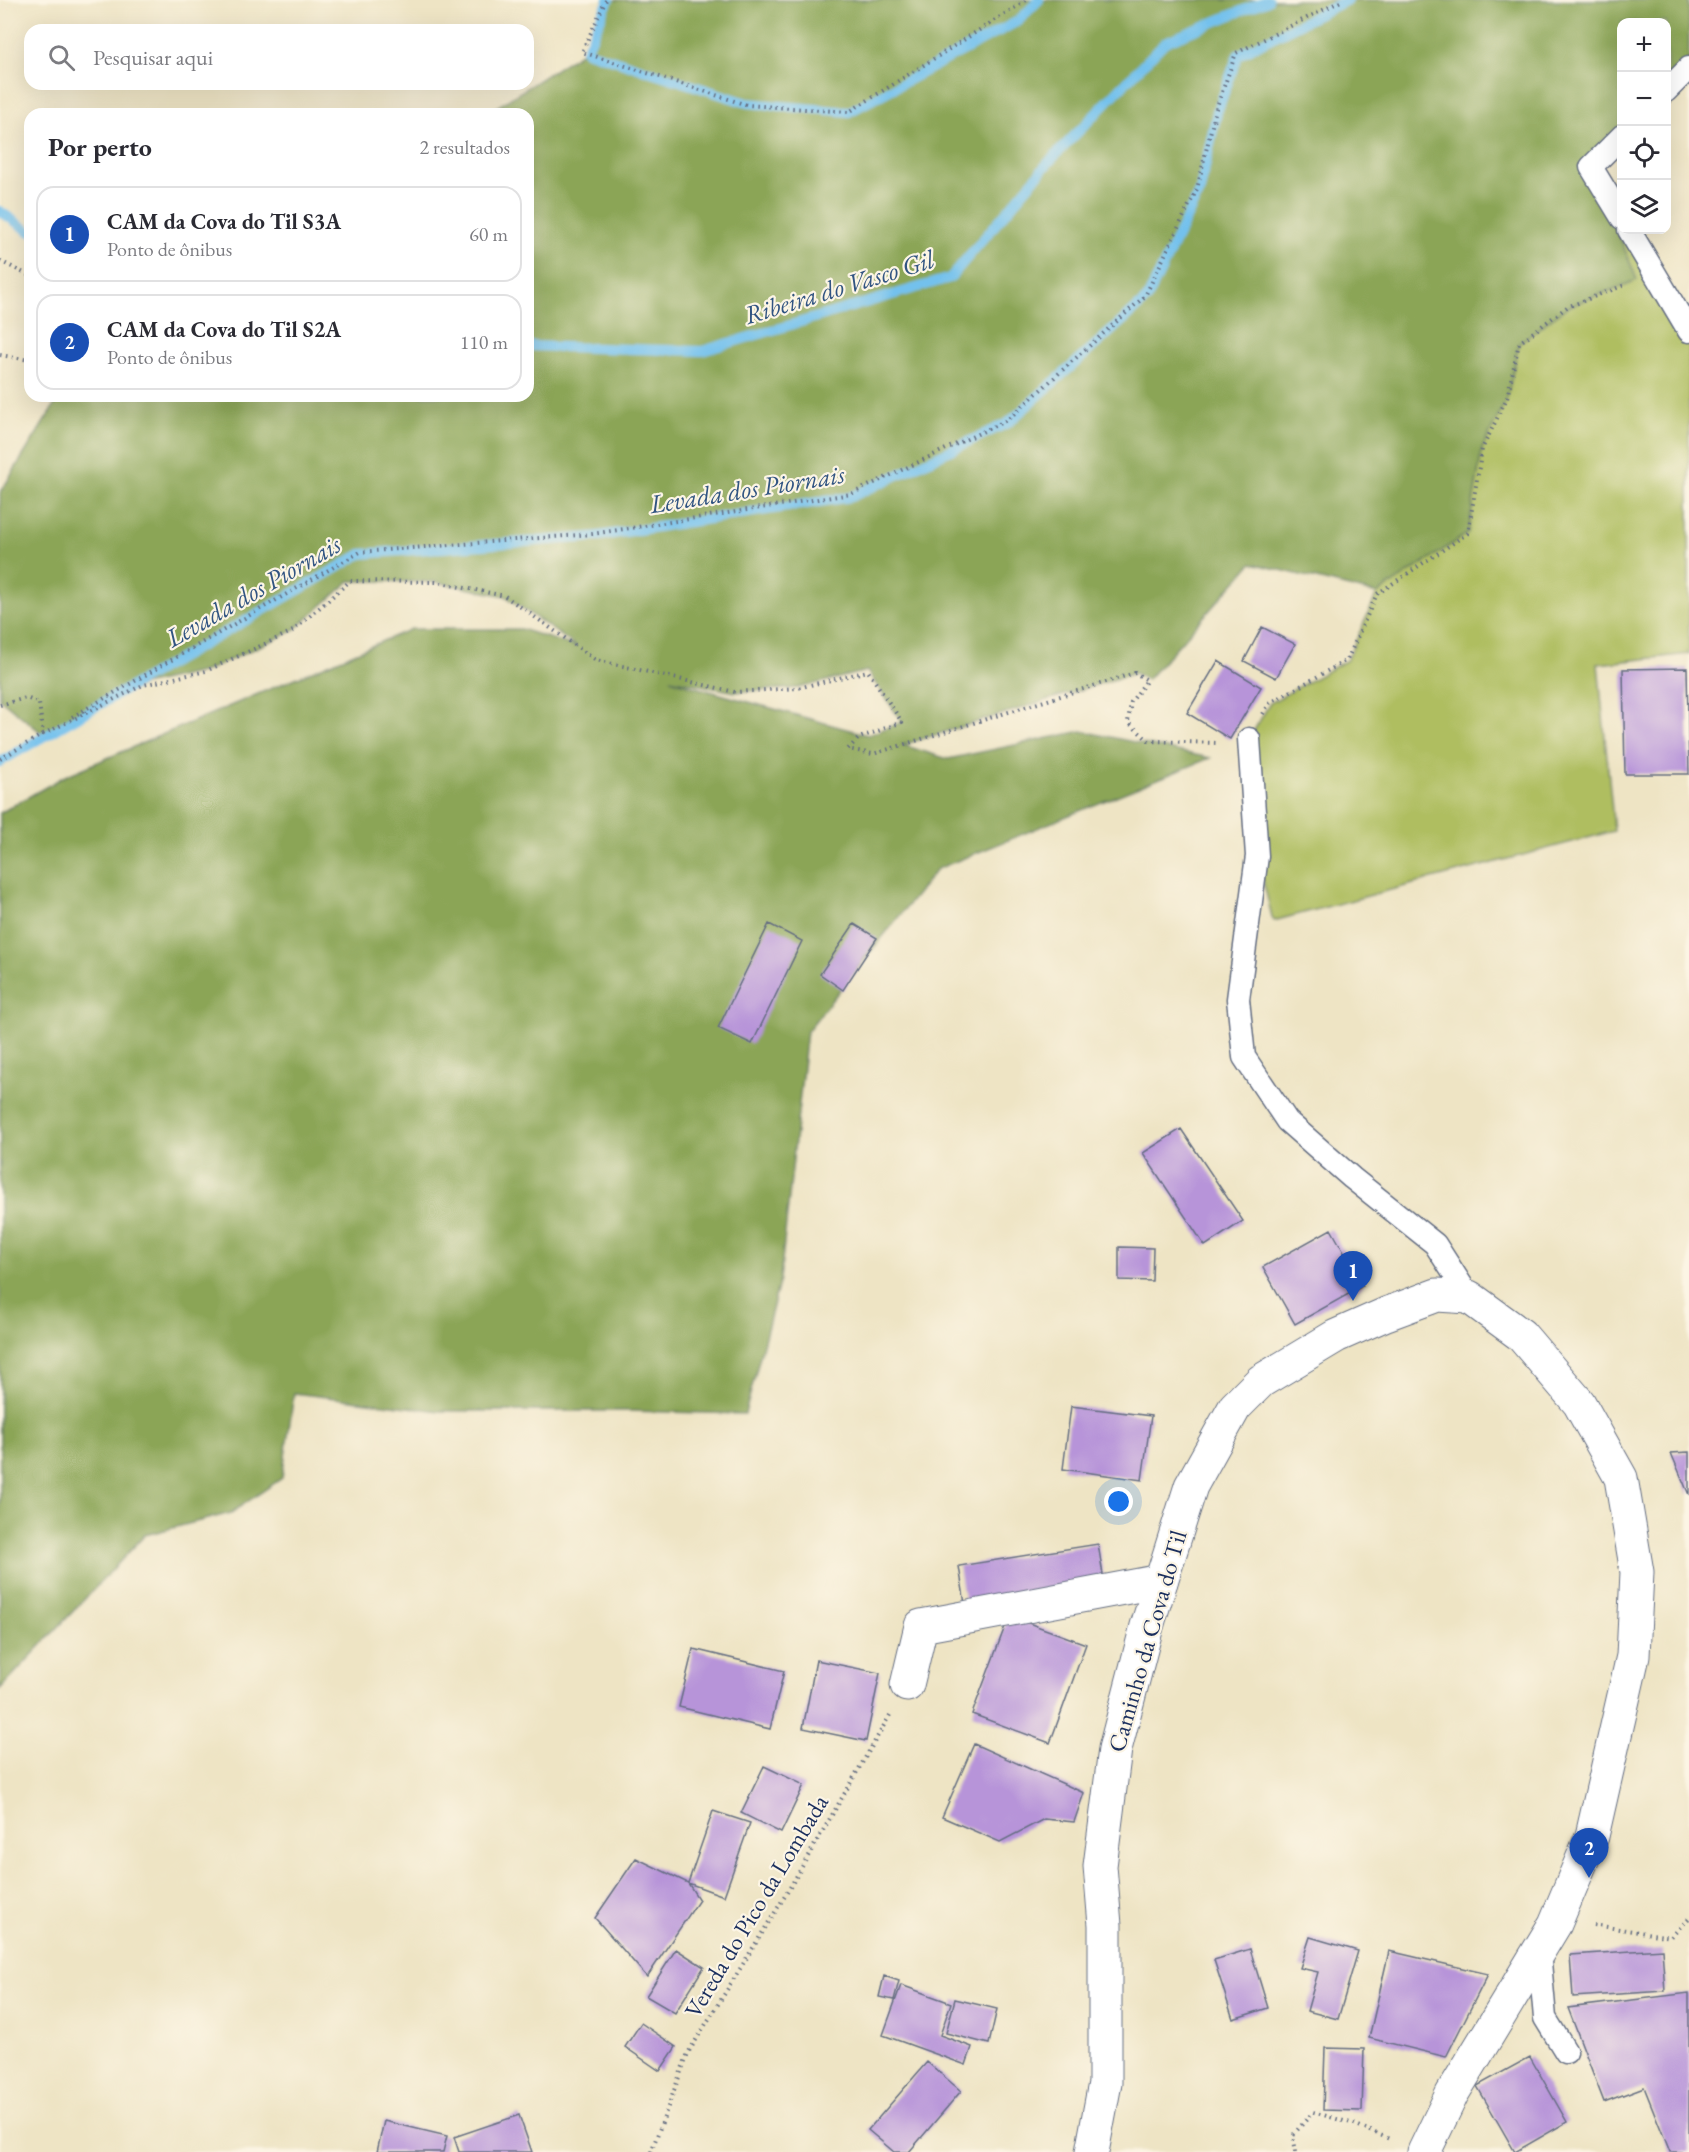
<!DOCTYPE html>
<html lang="pt">
<meta charset="utf-8">
<style>
body{margin:0;font-family:"EB Garamond",serif;background:#f7f7f7;color:#2b2b33}
.controls{position:absolute;right:18px;top:18px;display:grid;overflow:hidden;border-radius:12px;box-shadow:0 6px 24px #0002}
.controls button{width:54px;height:54px;display:grid;place-items:center;padding:0;border:0;border-bottom:2px solid #e1e1e2;background:#fff;color:#2b2b33;font:30px sans-serif}
.you{position:absolute;left:1119px;top:1502px;width:21px;height:21px;margin:-15px;border:4px solid #fff;border-radius:50%;background:#1a73e8;box-shadow:0 0 0 9px #1a73e833}
.badge{display:grid;place-items:center;width:39px;height:39px;border-radius:50%;background:#d1495b;color:#fff;font-size:20px;font-weight:700}
.pin{position:absolute;translate:-50% -50px;filter:drop-shadow(0 2px 3px #0008)}
.pin::after{content:'';position:absolute;top:32px;width:21px;height:18px;background:inherit;clip-path:polygon(0 0,100% 0,50% 100%)}
.list{margin:0;padding:0;list-style:none}
h2{display:flex;justify-content:space-between;align-items:center;height:78px;margin:0;padding:0 24px;font-size:26px}
h2 small{font-size:20px;font-weight:400;color:#7c7c81}
.list li{display:grid;grid-template-columns:39px 1fr auto;gap:18px;align-items:center;box-sizing:border-box;height:96px;margin:0 12px 12px;padding:0 12px;border:2px solid #e1e1e2;border-radius:18px}
.list b{display:block;font-size:22px;white-space:nowrap}
.list p{margin:0;font-size:20px;white-space:nowrap;color:#7c7c81}
.list em{font-size:20px;font-style:normal;color:#7c7c81}
.icon{flex:none;width:33px;height:33px;fill:none;stroke:currentColor;stroke-width:2;stroke-linecap:round;stroke-linejoin:round}
.map{position:relative;flex:none;width:1689px;height:2152px;overflow:hidden}
.search{position:absolute;background:#fff;box-shadow:0 6px 24px #0002;left:24px;top:24px;width:510px;height:66px;display:flex;align-items:center;gap:15px;box-sizing:border-box;padding:0 21px;border-radius:18px;color:#7c7c81;font-size:22px}
.panel{position:absolute;background:#fff;box-shadow:0 6px 24px #0002;left:24px;top:108px;width:510px;height:294px;border-radius:18px}
.map>svg:first-child{display:block}
.green{fill:#afbe61;stroke:#657660;stroke-width:1.5}
.forest{fill:#8ba557;stroke:#536a5a;stroke-width:1.5;fill-rule:evenodd}
.lines{fill:none;stroke-linecap:round;stroke-linejoin:round}
.stream{stroke:#73c1ed;stroke-width:10}
.building{fill:#b794d9}
.lane-casing{stroke:#656e82;stroke-width:25}
.street-casing{stroke:#656e82;stroke-width:35}
.secondary-casing{stroke:#656e82;stroke-width:35}
.path{stroke:#656e82;stroke-width:4;stroke-dasharray:1.5 4.5;stroke-linecap:butt}
.lane{stroke:#fff;stroke-width:22}
.street{stroke:#fff;stroke-width:33}
.secondary{stroke:#fff;stroke-width:33}
.labels{text-anchor:middle;dominant-baseline:central;stroke-width:4.5;stroke-linejoin:round;paint-order:stroke}
.street-label{font-size:24px;fill:#1b2f5e;stroke:#fcf5e5}
.water-label{font-size:26px;font-style:italic;fill:#315482;stroke:#fcf5e5}
</style>
<div class="map">
<svg width="1689" height="2152" viewBox="0 0 1689 2152">
<rect width="100%" height="100%" fill="#fcf5e5"/>
<filter id="ink" filterUnits="userSpaceOnUse"><feTurbulence type="fractalNoise" baseFrequency=".0167" numOctaves="2"/><feDisplacementMap in="SourceGraphic" scale="12" xChannelSelector="R" yChannelSelector="G"/><feConvolveMatrix kernelMatrix="1 2 1 2 8 2 1 2 1" color-interpolation-filters="sRGB"/></filter>
<filter id="wash" filterUnits="userSpaceOnUse"><feTurbulence type="fractalNoise" baseFrequency=".008" numOctaves="4" result="noise"/><feDisplacementMap in="SourceGraphic" scale="24" xChannelSelector="R" yChannelSelector="G"/><feGaussianBlur stdDeviation="1.35" result="paint"/><feColorMatrix in="noise" values="0 0 0 0 0 0 0 0 0 0 0 0 0 0 0 0 0 1.4 0 .05"/><feComposite in="paint" operator="in"/></filter>
<g filter="url(#wash)">
<rect width="100%" height="100%" fill="#eee4c4"/>
<!-- green -->
<path class="green" d="M1591 167 1689 331V654L1598 664 1614 831 1273 921 1257 856 1249 739 1270 703 1347 660 1377 594 1468 533 1482 449 1507 398 1519 343 1567 307 1637 280Z"/>
<!-- forest -->
<path class="forest" d="M606 0H1689V68L1667 91 1666 22H1622L1621 136 1591 167 1637 280 1567 307 1519 343 1507 398 1482 449 1468 533 1377 594 1252 563 1147 680 1135 673 903 745 948 759 1082 731 1210 758 937 869 807 1031 780 1279 745 1414 627 1411H440L294 1393 282 1478 231 1513 145 1535 0 1689V813L65 776 411 629H521L577 647 505 596 436 582 350 581 293 631 206 671 143 685 43 734 0 699V493L60 396H528V114H486L582 52ZM867 671 902 722 868 735 695 687 670 679 735 692 798 688Z"/>
<g class="lines">
<!-- stream -->
<path class="stream" d="M609 0 586 51 747 103 849 112 1018 21 1039 0
M0 211 30 232
M528 346 702 351 950 278 1048 163 1165 42 1268 0
M0 762 361 554 593 537 851 497 1008 423 1147 299 1200 190 1217 112 1238 55 1347 0"/>
</g>
<g id="blocks">
<!-- building -->
<path class="building" d="M1262 627 1295 644 1276 678 1244 661Z
M1218 661 1261 687 1230 739 1187 713Z
M1687 668 1689 774H1625L1623 669Z
M769 924 802 941 752 1044 718 1028Z
M854 924 877 938 843 990 820 974Z
M1181 1129 1243 1221 1205 1246 1143 1153Z
M1331 1229 1363 1286 1295 1324 1263 1267Z
M1119 1247 1153 1248 1152 1281 1119 1280Z
M1071 1406 1151 1416 1142 1480 1063 1469Z
M1689 1452V1495L1671 1453Z
M1098 1544 1104 1581 965 1604 959 1566Z
M1009 1616 1086 1644 1050 1743 972 1714Z
M693 1649 784 1671 770 1729 679 1707Z
M816 1660 880 1673 866 1741 803 1728Z
M974 1744 1084 1793 1074 1822 1044 1819 1000 1842 942 1817Z
M764 1766 804 1785 781 1833 741 1813Z
M713 1811 750 1823 724 1896 688 1883Z
M636 1858 688 1883 699 1900 647 1977 595 1918Z
M1310 1937 1358 1951 1338 2019 1307 2011 1318 1972 1300 1968Z
M676 1949 704 1967 675 2013 646 1996Z
M1250 1949 1268 2008 1233 2019 1214 1960Z
M1662 1949 1665 1991 1573 1997 1570 1955Z
M1389 1951 1488 1974 1446 2057 1369 2038Z
M884 1976 899 1981 894 2000 879 1997Z
M901 1985 951 2003 940 2035 972 2047 966 2065 883 2035Z
M1689 1993V2152H1670L1644 2087 1604 2102 1568 2008Z
M955 1999 997 2009 989 2044 946 2033Z
M641 2023 676 2047 660 2071 625 2047Z
M1325 2048 1364 2049 1362 2111 1323 2110Z
M1530 2057 1567 2122 1515 2152 1477 2086Z
M927 2062 961 2091 909 2152H894L868 2130Z
M519 2115 532 2152H459L454 2137Z
M384 2121 447 2136 443 2152H377Z"/>
</g>
</g>
<g filter="url(#ink)">
<use href="#blocks" fill-opacity="0" stroke="#656e82" stroke-width="1.5"/>
<g class="lines">
<!-- lane casing -->
<g class="lane-casing">
<path id="lane" d="M1666 91 1689 68
M1622 136 1591 167 1622 218
M1629 230 1689 331
M1249 739 1257 856 1238 999 1244 1057 1287 1121 1352 1178 1435 1244 1469 1297
M1539 1951 1545 2018 1566 2052"/>
</g>
<!-- street casing -->
<g class="street-casing">
<path id="street" d="M907 1685 921 1626 1161 1581"/>
</g>
<!-- secondary casing -->
<g class="secondary-casing">
<path id="secondary" d="M1092 2152 1105 2083V1925L1100 1866 1115 1749 1147 1626 1191 1486 1235 1407 1261 1381 1336 1336 1386 1314 1437 1295 1469 1297 1521 1335 1579 1403 1621 1478 1637 1572 1633 1656 1592 1836 1555 1924 1452 2094 1424 2152"/>
</g>
<!-- path -->
<path class="path" d="M606 0 582 52 747 105 849 112 1027 0
M0 261 30 276
M0 355 30 360
M0 705 26 698 39 703 43 734
M1263 714 1270 703 1347 660 1377 594 1468 533 1482 449 1507 398 1519 343 1567 307 1625 285
M72 717 360 552 592 534 851 494 1007 420 1145 296 1197 189 1216 109 1236 53 1343 0
M43 734 143 685 206 671 293 631 350 581 436 582 505 596 596 660 735 692 798 688 868 671 902 722 859 738 848 749 873 754 1135 673 1147 680 1131 702 1128 722 1149 741 1219 743
M0 759 45 733
M1594 1925 1671 1937 1689 1918
M651 2152 688 2053 785 1896 890 1715
M1296 2152 1293 2135 1313 2112 1354 2124 1392 2140"/>
<!-- lane -->
<use href="#lane" class="lane"/>
<!-- street -->
<use href="#street" class="street"/>
<!-- secondary -->
<use href="#secondary" class="secondary"/>
</g>
</g>
<g class="labels">
<!-- street labels -->
<g class="street-label">
<text transform="translate(1147 1641) rotate(-74)">Caminho da Cova do Til</text>
<text transform="translate(756 1906) rotate(-59)">Vereda do Pico da Lombada</text>
</g>
<!-- water labels -->
<g class="water-label">
<text transform="translate(839 287) rotate(-17)">Ribeira do Vasco Gil</text>
<text transform="translate(747 489) rotate(-9)">Levada dos Piornais</text>
<text transform="translate(253 591) rotate(-30)">Levada dos Piornais</text>
</g>
</g>
</svg>
<div class="controls">
<button>+</button>
<button>−</button>
<button><svg class="icon" aria-label="locate" viewBox="0 0 24 24"><circle cx="12" cy="12" r="6"/><path d="M12 2v4M12 18v4M2 12h4M18 12h4"/></svg></button>
<button><svg class="icon" aria-label="layers" viewBox="0 0 24 24"><path d="M12 4l9 5-9 5-9-5zM3 14l9 5 9-5"/></svg></button>
</div>
<div class="you"></div>
<div class="pin badge" style="left:1353px;top:1301px;background:#1a4fb4">1</div>
<div class="pin badge" style="left:1589px;top:1878px;background:#1a4fb4">2</div>
<div class="search"><svg class="icon" aria-label="search" viewBox="0 0 24 24"><circle cx="10" cy="10" r="6"/><path d="M15 15l6 6"/></svg>Pesquisar aqui</div>
<section class="panel">
<h2>Por perto<small>2 resultados</small></h2>
<ul class="list">
<li><span class="badge" style="background:#1a4fb4">1</span><div><b>CAM da Cova do Til S3A</b><p>Ponto de ônibus</p></div><em>60 m</em></li>
<li><span class="badge" style="background:#1a4fb4">2</span><div><b>CAM da Cova do Til S2A</b><p>Ponto de ônibus</p></div><em>110 m</em></li>
</ul>
</section>
</div>
